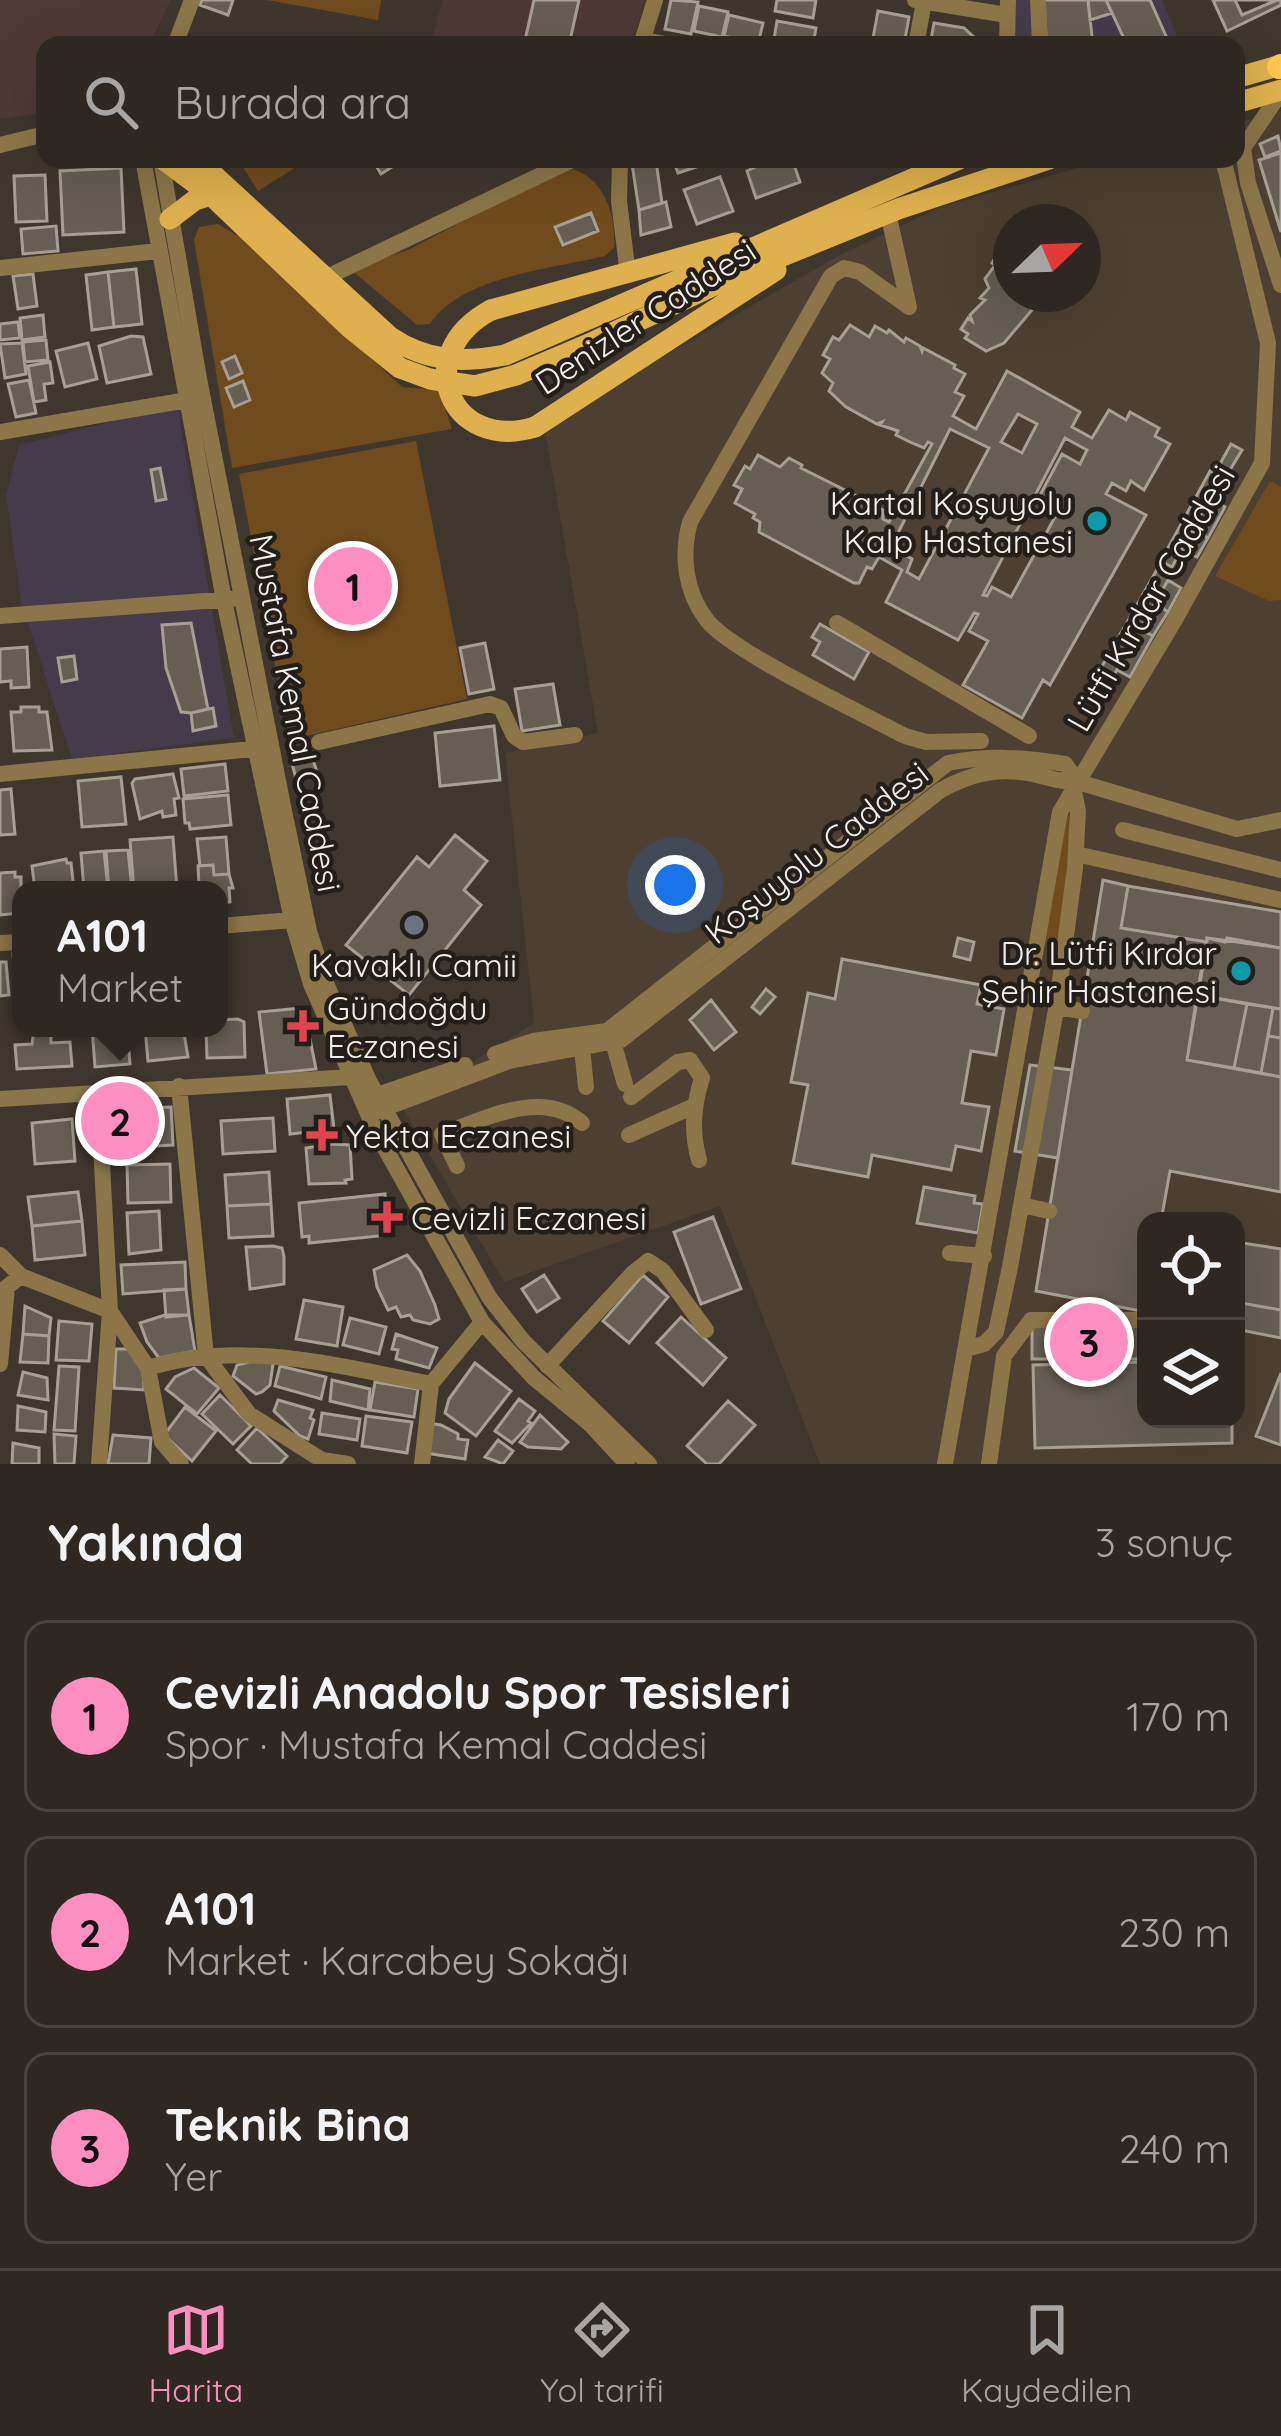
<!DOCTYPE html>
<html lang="tr">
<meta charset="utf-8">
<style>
body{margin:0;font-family:Quicksand,sans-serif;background:#37302a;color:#f1f3f6}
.controls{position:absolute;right:36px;bottom:36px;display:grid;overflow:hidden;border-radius:24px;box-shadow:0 12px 48px #0002}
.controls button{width:108px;height:108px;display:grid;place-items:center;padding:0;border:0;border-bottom:3px solid #4a4440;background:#2f2822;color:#f1f3f6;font:60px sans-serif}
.compass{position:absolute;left:993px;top:204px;width:108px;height:108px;border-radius:50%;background:#2f2822;box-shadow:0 12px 48px #0002;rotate:67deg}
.you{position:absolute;left:675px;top:885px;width:42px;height:42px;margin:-30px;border:9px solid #fff;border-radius:50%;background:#1a73e8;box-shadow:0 0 0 18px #1a73e833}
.badge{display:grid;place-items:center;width:78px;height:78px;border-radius:50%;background:#fd8ec0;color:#111;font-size:39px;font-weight:700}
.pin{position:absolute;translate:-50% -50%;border:6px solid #fff;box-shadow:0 3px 12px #0006}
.popup{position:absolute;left:12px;top:881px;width:216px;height:156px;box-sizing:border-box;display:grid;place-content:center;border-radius:24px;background:#2f2822;filter:drop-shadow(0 3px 9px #0005);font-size:39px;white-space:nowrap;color:#a7a6a5}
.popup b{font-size:45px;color:#f1f3f6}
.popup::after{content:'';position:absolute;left:50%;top:100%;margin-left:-24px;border:24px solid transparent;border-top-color:#2f2822}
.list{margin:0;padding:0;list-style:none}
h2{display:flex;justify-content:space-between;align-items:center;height:156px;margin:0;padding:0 48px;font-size:51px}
h2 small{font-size:39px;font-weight:400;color:#a7a6a5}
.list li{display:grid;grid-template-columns:78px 1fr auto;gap:36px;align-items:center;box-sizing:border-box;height:192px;margin:0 24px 24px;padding:0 24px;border:3px solid #4a4440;border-radius:24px}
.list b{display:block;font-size:45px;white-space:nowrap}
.list p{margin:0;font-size:39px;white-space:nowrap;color:#a7a6a5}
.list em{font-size:39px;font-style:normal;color:#a7a6a5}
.icon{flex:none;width:66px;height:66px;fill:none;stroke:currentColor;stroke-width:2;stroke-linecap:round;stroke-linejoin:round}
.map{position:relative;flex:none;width:1281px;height:1464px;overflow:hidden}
.search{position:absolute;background:#2f2822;box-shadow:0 12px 48px #0002;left:36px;right:36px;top:36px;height:132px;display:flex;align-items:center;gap:30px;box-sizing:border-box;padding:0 42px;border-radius:24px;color:#a7a6a5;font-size:45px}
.sheet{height:804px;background:#2f2822}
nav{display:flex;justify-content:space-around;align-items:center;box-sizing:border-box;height:168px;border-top:3px solid #4a4440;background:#2f2822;font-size:33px;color:#a7a6a5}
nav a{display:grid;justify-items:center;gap:6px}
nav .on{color:#fd8ec0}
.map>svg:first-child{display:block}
.built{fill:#4d3f31;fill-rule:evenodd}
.industrial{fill:#453b4b}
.education{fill:#4e3a34}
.green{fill:#704b1e}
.building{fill:#665e53;stroke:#a79f93;stroke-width:3;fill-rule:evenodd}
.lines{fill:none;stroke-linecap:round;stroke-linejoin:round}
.minor{stroke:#8b7549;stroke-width:16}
.major{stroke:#deb04e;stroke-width:21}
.highway{stroke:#ffc74d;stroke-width:24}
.major-bridge{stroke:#deb04e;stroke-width:21}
.culture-dot{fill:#0f9aa8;stroke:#221e1a;stroke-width:4.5}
.worship-dot{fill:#6b7280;stroke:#221e1a;stroke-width:4.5}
.health-dot{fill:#e0444e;stroke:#221e1a;stroke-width:4.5}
.labels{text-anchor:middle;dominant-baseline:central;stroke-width:9;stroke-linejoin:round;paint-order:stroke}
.street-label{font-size:33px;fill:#f5efe9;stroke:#221e1a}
.poi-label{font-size:33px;fill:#f5efe9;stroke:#221e1a;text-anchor:start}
</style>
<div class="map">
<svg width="1281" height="1464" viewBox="0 0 1281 1464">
<rect width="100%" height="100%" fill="#3f362d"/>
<!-- built -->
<path class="built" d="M1281 111V1464H820L720 1206 504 1282 402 1107 534 1023 505 753 598 733 544 425 838 256 943 206 1110 159H1236V123ZM1011 222H1083V294H1011ZM1146 1221H1236V1419H1146Z"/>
<!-- industrial -->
<path class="industrial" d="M1005 0H1162L1181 45H1002Z
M177 405 234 738 72 759 21 601 6 495 19 445Z"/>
<!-- education -->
<path class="education" d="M0 0H171L149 45H45V112L0 119Z
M443 0H644L633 45H430Z"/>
<!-- green -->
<path class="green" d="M267 0H381L378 20Z
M238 159H309L258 191Z
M564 168C602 171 617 214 614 248L605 256C552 269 461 276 430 324L417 325 350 269 408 250Z
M218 224 242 238 402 387 439 390 452 429 232 468 194 240 199 227Z
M416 441 467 699 289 740 239 474Z
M1270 481 1281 487V600L1269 601 1215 576Z
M1068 812 1074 843 1059 946 1041 944Z"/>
<!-- building -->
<path class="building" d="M202 0H233L228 15 200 5Z
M534 0H579L569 45H524Z
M671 0 698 2 691 34 665 29Z
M777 0H816L813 18 775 11Z
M1043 0H1088L1093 45H1047Z
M1088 0H1106L1112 13 1090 20Z
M1106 0H1150L1170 45H1127Z
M1213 0H1281V5L1227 31Z
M1235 0H1277L1242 15Z
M699 6 728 12 722 37 694 31Z
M878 11 909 17 904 45 873 38Z
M729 15 763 23 758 44 724 36Z
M777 21 816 28 813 45H773Z
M934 23 964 28 976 39 975 45H930Z
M1278 136 1281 151 1265 157 1260 144Z
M1281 153V232L1259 160Z
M372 159H398L400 162 381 174Z
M673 159H707L700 161 702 165 678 173Z
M762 159H792L800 182 756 198 747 171 764 163Z
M656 161 662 203 639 210 632 164Z
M121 168 124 232 63 235 60 171Z
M45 175 47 221 16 222 14 176Z
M720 177 733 211 697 224 684 190Z
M666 202 671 227 641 235 639 210Z
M591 213 598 231 563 245 555 227Z
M56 226 58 251 23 254 21 229Z
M1004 250 1011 252V294H1037L1033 301 1037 304 1004 343 986 351 965 338 968 334 961 329 968 318 972 321 970 315 985 300 980 298 989 288 985 279 995 265 992 263 998 253 1001 254Z
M136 269 142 324 114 327 108 272Z
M108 272 114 327 92 330 86 275Z
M33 274 37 306 18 309 13 276Z
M43 315 45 337 22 340 20 318Z
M18 322 20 338 0 340V324Z
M850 325 869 337 875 326 887 333 889 330 904 342 906 338 920 346 922 351 923 348 955 365 954 368 965 374 955 392 964 396 953 416 976 429 1007 371 1080 412 1072 427 1092 438 1109 410 1126 420 1130 412 1159 428 1155 436 1170 444 1144 490 1131 481 1126 491 1112 483 1106 494 1146 515 1050 685 1043 680 1022 718 963 685 988 641 969 631 978 614 974 613 958 640 886 602 902 570 879 557 872 569 867 567 859 583H854L759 532 760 522 753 518 755 514 735 503 742 489 734 485 745 466 750 469 758 455 780 467 789 458 802 465 801 468 867 501 869 506 870 504 883 510V519L889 522 932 444 928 442 924 448 912 443 896 435 898 431 880 425 882 422 877 424 846 407 829 391 833 383 822 373 830 359 823 355 833 337 839 340ZM1018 414 1037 424 1022 453 1001 442ZM950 429 989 448 919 579 907 572 912 559 891 547ZM1065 438 1087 450 1080 464 1062 454 1039 497 1060 508 1011 597 992 587 987 596 983 595Z
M131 336 143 337 151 374 107 383 99 346Z
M46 340 48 360 25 362 23 342Z
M22 343 26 374 5 378 0 344Z
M88 343 97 379 65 387 56 351Z
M235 356 242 373 229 379 222 362Z
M50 362 53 383 44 384 46 400 34 402 28 366Z
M29 380 36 413 16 417 8 384Z
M243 381 250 400 234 407 226 388Z
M1231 444 1242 450 1230 470 1220 464Z
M160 468 166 499 156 501 151 470Z
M1210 471 1221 477 1172 567 1161 561Z
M1210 497 1225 507 1208 538 1192 530Z
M1192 530 1208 538 1197 557 1181 550Z
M1159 566 1172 573 1114 675 1101 668Z
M1168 580 1181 588 1168 612 1155 603Z
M1155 603 1168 612 1153 636 1140 629Z
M191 623 208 709 191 713 181 712 166 668 162 625Z
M820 624 869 652 854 679 813 655 820 642 812 637Z
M1140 629 1153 636 1130 677 1117 670Z
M485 643 494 689 469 694 460 648Z
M27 647 29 687 11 688V681L0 682V649Z
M74 656 77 679 62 682 58 658Z
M553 684 560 725 522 731 515 689Z
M21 707H39V712H47L52 750 14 751 11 712H21Z
M213 708 216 726 193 731 191 713Z
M494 726 500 780 440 786 435 733Z
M312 757 317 772 296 779 292 763Z
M225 764 228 791 184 796 181 769Z
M173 774 179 798 174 799 176 815 163 817 162 811 140 819 132 783 135 779Z
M121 777 126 824 82 827 78 781Z
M11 789 15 834 0 835V790Z
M228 795 231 825 190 829 189 823H185L183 799Z
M455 835 487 861 464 890 481 905 409 995 346 945 417 857 429 867Z
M173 837 177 890H134L130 840Z
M226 837 229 874 214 875 213 865 200 866 197 839Z
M128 850 132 890H109L106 851Z
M104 851 108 890H84L81 853Z
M66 859 67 863H71L74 890H35L32 866Z
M213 865 214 875 229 874 233 888H229L230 902 219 903V890H203L199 885 198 866Z
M15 872V877H21V913L0 915V873Z
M1103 880 1128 886 1121 928 1207 942 1187 1060 1281 1077V1192L1170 1171 1161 1221H1146V1312L1036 1291Z
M1128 886 1281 912V948L1227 938 1225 942 1207 938V942L1121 928Z
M958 938 974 942 970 960 954 956Z
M1207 938 1281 948V1009L1197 995Z
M13 954H21V992H16Z
M842 959 981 985 977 1004 1004 1009 996 1055 971 1051 962 1103 989 1107 981 1151 956 1146 951 1170 872 1155 868 1177 793 1163 808 1085 791 1082 808 993 835 999Z
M0 962H6L9 995 0 996Z
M766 989 775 997 760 1014 752 1007Z
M1197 995 1247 1004 1234 1068 1187 1060Z
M711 1000 736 1032 714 1050 690 1020Z
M1247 1004 1273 1008 1261 1073 1234 1068Z
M302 1008 304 1030H307L310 1039 316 1069 267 1074 259 1012Z
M1273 1008 1281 1009V1038L1268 1036Z
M238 1019 244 1022 245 1057 207 1058 206 1028H219V1020Z
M92 1028H127L130 1064 95 1067Z
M145 1028H183L188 1057 148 1061Z
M51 1029V1043L70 1042 72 1066 17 1069 15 1045 32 1044 34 1030Z
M1268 1036 1281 1038V1077L1261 1073Z
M1030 1065 1072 1070 1058 1158 1015 1151Z
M330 1095 334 1129 290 1134 287 1099Z
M171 1107 173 1145 116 1148 114 1109Z
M273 1118 275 1151 223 1154 221 1121Z
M72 1119 75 1161 35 1164 32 1123Z
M332 1144 350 1145 352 1179 345 1180 346 1183 309 1184 306 1148Z
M170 1164 171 1202 128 1203 127 1165Z
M269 1172 271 1204 227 1206 225 1175Z
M924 1187 975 1196 974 1203 983 1204 978 1233 917 1223Z
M78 1192 82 1221 32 1226 28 1197Z
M385 1194 389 1235 309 1243V1236L302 1237 299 1203Z
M271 1204 273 1236 229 1238 227 1206Z
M159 1211 161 1250 129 1254 127 1213Z
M713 1217 741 1289 701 1304 674 1232Z
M82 1221 85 1255 35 1260 32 1226Z
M1236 1242 1281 1249V1310L1236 1302Z
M273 1246 282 1248 284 1257V1284L250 1289 246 1247Z
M407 1255 420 1271 435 1305 439 1319 430 1324 413 1320 410 1315 401 1317 396 1307 388 1310 377 1287 374 1270Z
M185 1262 186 1289 123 1294 121 1265Z
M544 1275 559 1298 537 1312 522 1289Z
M643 1275 668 1297 629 1343 603 1321Z
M186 1289 189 1315 166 1317 164 1290Z
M304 1300 343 1307 337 1346 296 1339Z
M1236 1302 1281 1310V1338L1236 1329Z
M25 1306 51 1318 49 1336 23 1334Z
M165 1315H189L195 1351 159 1358 147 1342 140 1323Z
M681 1317 726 1358 703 1385 657 1343Z
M350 1318 386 1327 379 1354 343 1345Z
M59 1321 92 1324 89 1361 56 1360Z
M1032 1325 1145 1326V1359H1032Z
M23 1334 49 1336 48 1363 20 1362Z
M396 1334 437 1348 429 1368 396 1359 398 1350 392 1349Z
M116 1349H132L143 1368 144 1390 114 1388Z
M266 1358 273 1364 270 1385 262 1392 256 1394 233 1376 237 1365Z
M1146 1362V1419H1232V1443L1035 1448 1033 1365Z
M475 1363 511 1391 476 1436 445 1413 449 1399Z
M59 1366 79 1367 75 1431 54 1430Z
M280 1366 326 1377 321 1399 275 1386Z
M194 1368 219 1388 197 1414 166 1389 175 1377Z
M23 1372 47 1378 48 1400 18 1395Z
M1281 1373V1445L1256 1436Z
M332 1380 370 1389 368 1410 330 1401Z
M375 1382 418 1389 414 1417 370 1410Z
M220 1395 251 1426 233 1444 202 1414Z
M519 1399 535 1411 528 1421 531 1423 512 1443 495 1431Z
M278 1400 313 1410 310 1418 314 1420 308 1439 300 1436 274 1411Z
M728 1401 755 1425 719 1464H707L687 1446Z
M18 1406 46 1412 45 1432 17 1430Z
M185 1407 216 1431 192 1461 164 1435Z
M322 1413 360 1419 357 1440 319 1434Z
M540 1415 568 1442 561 1449 528 1447 520 1442Z
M366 1416 412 1422 407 1453 362 1446Z
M428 1423 441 1425 458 1434V1439L468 1440 465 1459 425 1453Z
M257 1428 287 1456 280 1464H252L237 1450Z
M54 1434 76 1436 74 1464H55Z
M113 1435 151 1438 149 1464H108Z
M498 1440 513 1451 503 1464 485 1457Z
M13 1443 39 1448V1464H12Z"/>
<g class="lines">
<!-- minor -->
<path class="minor" d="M915 0 1007 15
M1038 0 1040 45
M642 40 670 45
M175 45 192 0
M641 45 655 0
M916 45 924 2
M1007 45 1008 0
M1281 92 1243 148 1248 183 1281 285
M0 145 45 134
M143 159 224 600 292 920 311 984 376 1132 482 1322 534 1378 590 1424 627 1464
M161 159 200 384 283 806 309 931 325 981 369 1081 489 1297 523 1341 649 1464
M620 159 619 201 628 275
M888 213 909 307
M0 268 158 251
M325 278 574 159
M909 307 860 272 844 268 831 276 690 522C681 555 685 591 706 619 729 651 864 714 905 736L926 742 981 741
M0 432 187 400
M0 616 232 599
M837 623 1029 736
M319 742 490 704 501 708 514 736 523 742 575 735
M0 774 262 748
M1123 830 1281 870
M1076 854 1281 900
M219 926 292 920
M0 943 21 942
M1056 1007 1082 1011
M613 1042 625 1084
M582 1048 586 1087
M495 1054 533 1041 607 1031 948 763C990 755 1023 757 1065 764L1078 782
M179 1086 206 1356 249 1414 322 1460 348 1464
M98 1092 110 1311 99 1464
M371 1097 465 1065
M631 1097 678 1062 690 1060 702 1078C693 1107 691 1131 699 1160
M0 1099 351 1077
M375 1112 509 1061 621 1040 941 790C970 774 995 768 1028 773 1046 776 1059 783 1078 782L1237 829 1281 820
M629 1135 694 1106
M457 1166 442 1134C485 1119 542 1088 582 1123
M1021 1205 1049 1211
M950 1253 984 1256
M0 1255 21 1276
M966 1349 984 1344 996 1332 1010 1267 1057 1004 1075 868 1078 811 1074 791
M0 1364 7 1287 21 1276 110 1311 148 1368 162 1442 181 1464
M547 1366 633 1273 648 1261 663 1271 706 1330
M148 1368C242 1339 338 1366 431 1384
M422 1464 431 1384 482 1322
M945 1464 1060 812 1173 623 1262 463 1268 343 1223 159
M989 1464 1004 1356 1031 1320H1146"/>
<!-- major -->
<path class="major" d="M1236 78 1281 65
M1236 103 1281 90
M163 159 211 195 349 327 400 368 430 379 475 386 516 375 589 344 736 275 898 209 1049 159
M196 159 390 337C427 362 463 363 505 355L959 159
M170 219 195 200 211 195
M491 310 735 243
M535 427 776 270"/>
<!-- highway -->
<path class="highway" d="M1279 67 1281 66"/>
<!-- major-bridge -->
<path class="major-bridge" d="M491 310C409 354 450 453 535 427"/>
</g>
<!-- markers -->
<g class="culture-dot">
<circle cx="1097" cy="521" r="12"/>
<circle cx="1241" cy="971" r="12"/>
</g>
<circle class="worship-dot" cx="414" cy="925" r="12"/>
<g class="health-dot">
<path d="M297 1008h12v12h12v12h-12v12h-12v-12h-12v-12h12z"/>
<path d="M316 1117h12v12h12v12h-12v12h-12v-12h-12v-12h12z"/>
<path d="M381 1199h12v12h12v12h-12v12h-12v-12h-12v-12h12z"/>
</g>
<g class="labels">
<!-- street labels -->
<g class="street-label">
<text transform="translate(645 316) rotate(-33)">Denizler Caddesi</text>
<text transform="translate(1150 598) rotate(-60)">Lütfi Kırdar Caddesi</text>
<text transform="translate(296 713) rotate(79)">Mustafa Kemal Caddesi</text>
<text transform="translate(816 852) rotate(-38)">Koşuyolu Caddesi</text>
</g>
<!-- poi labels -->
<g class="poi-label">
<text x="1073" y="502" text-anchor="end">Kartal Koşuyolu<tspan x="1073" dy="38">Kalp Hastanesi</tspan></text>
<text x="1217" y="952" text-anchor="end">Dr. Lütfi Kırdar<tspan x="1217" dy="38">Şehir Hastanesi</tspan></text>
<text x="414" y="964" text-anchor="middle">Kavaklı Camii</text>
<text x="327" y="1007">Gündoğdu<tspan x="327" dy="38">Eczanesi</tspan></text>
<text x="346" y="1135">Yekta Eczanesi</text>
<text x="411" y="1217">Cevizli Eczanesi</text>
</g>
</g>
</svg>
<div class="controls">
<button><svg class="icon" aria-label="locate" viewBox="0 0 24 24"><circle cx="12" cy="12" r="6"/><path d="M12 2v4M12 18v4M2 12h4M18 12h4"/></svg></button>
<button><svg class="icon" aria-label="layers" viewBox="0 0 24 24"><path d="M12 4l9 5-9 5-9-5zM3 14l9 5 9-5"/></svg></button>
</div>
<svg class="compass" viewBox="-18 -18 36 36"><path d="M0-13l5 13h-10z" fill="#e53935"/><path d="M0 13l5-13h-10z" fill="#a7a6a5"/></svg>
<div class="you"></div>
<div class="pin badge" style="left:353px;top:586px">1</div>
<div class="pin badge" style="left:120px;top:1121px">2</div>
<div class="popup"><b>A101</b>Market</div>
<div class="pin badge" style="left:1089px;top:1342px">3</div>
<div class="search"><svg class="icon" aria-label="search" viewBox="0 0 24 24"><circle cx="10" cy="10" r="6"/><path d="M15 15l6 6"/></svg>Burada ara</div>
</div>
<section class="sheet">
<h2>Yakında<small>3 sonuç</small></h2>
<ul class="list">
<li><span class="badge">1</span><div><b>Cevizli Anadolu Spor Tesisleri</b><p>Spor · Mustafa Kemal Caddesi</p></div><em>170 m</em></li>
<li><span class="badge">2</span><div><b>A101</b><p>Market · Karcabey Sokağı</p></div><em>230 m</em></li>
<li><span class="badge">3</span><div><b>Teknik Bina</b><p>Yer</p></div><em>240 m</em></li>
</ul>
</section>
<nav>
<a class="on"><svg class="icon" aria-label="map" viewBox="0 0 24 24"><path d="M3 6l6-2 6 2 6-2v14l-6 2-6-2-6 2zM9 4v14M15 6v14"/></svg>Harita</a>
<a><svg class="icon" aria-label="directions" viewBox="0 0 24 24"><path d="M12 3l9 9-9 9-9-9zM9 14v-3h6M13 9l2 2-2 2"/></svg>Yol tarifi</a>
<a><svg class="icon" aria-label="saved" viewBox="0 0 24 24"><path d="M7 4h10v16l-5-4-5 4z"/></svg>Kaydedilen</a>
</nav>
